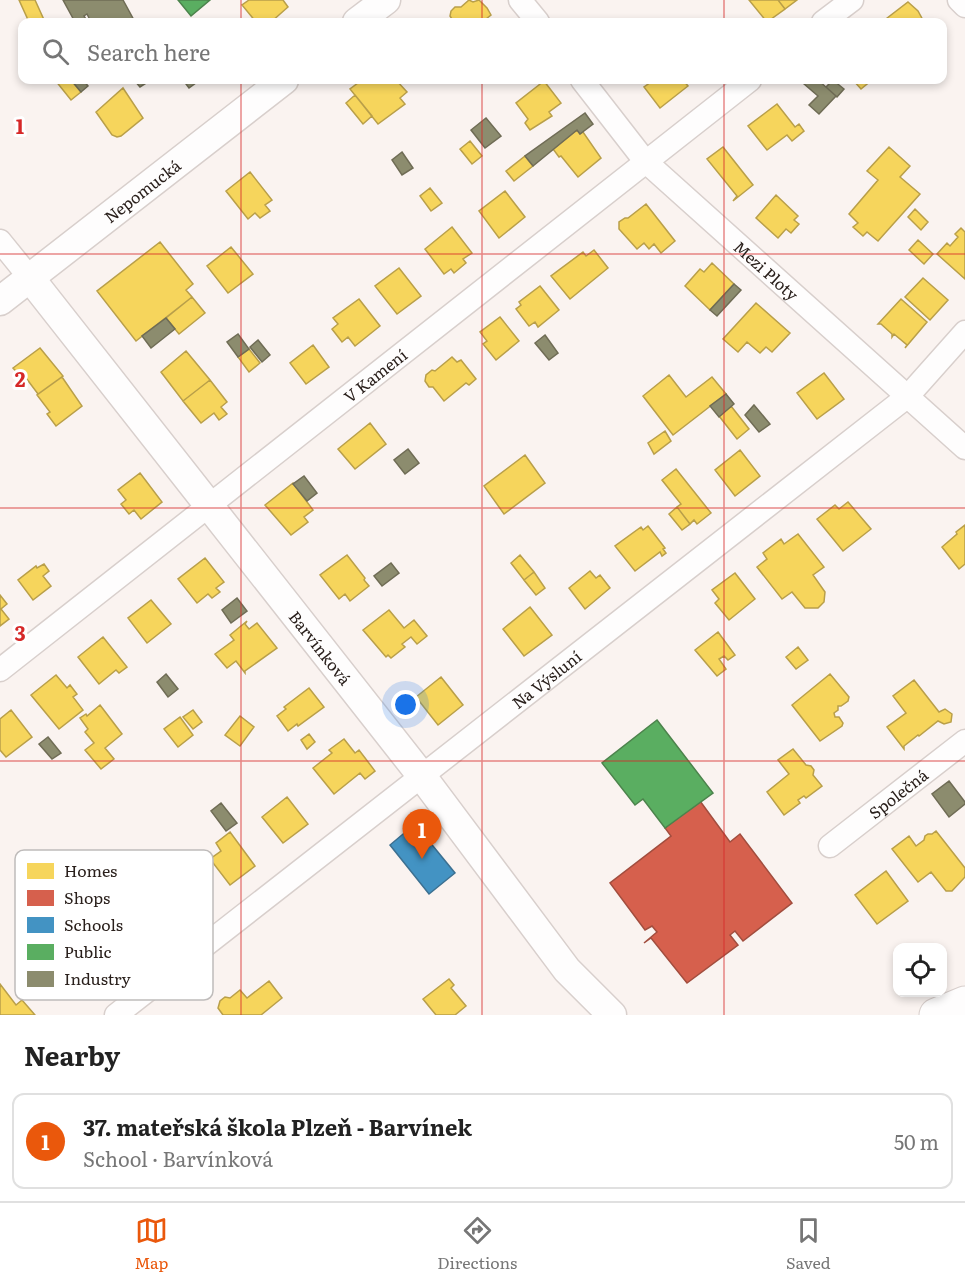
<!DOCTYPE html>
<meta charset="utf-8">
<style>
body{margin:0;font-family:Literata,serif;background:#f2f2f2;color:#222}
.controls{position:absolute;right:18px;bottom:18px;display:grid;overflow:hidden;border-radius:12px;box-shadow:0 3px 9px #0003}
.controls button{width:54px;height:54px;display:grid;place-items:center;padding:0;border:0;border-bottom:2px solid #e0e0e0;background:#fff;color:#222;font:30px sans-serif}
.you{position:absolute;left:406px;top:705px;width:21px;height:21px;margin:-15px;border:4px solid #fff;border-radius:50%;background:#1a73e8;box-shadow:0 0 0 9px #1a73e833}
.badge{display:grid;place-items:center;width:39px;height:39px;border-radius:50%;background:#ea580c;color:#fff;font-size:20px;font-weight:700}
.pin{position:absolute;translate:-50% -50px;filter:drop-shadow(0 2px 3px #0008)}
.pin::after{content:'';position:absolute;top:32px;width:21px;height:18px;background:inherit;clip-path:polygon(0 0,100% 0,50% 100%)}
.list{margin:0;padding:0;list-style:none}
h2{display:flex;justify-content:space-between;align-items:center;height:78px;margin:0;padding:0 24px;font-size:26px}
h2 small{font-size:20px;font-weight:400;color:#767676}
.list li{display:grid;grid-template-columns:39px 1fr auto;gap:18px;align-items:center;box-sizing:border-box;height:96px;margin:0 12px 12px;padding:0 12px;border:2px solid #e0e0e0;border-radius:12px}
.list b{display:block;font-size:22px;white-space:nowrap}
.list p{margin:0;font-size:20px;white-space:nowrap;color:#767676}
.list em{font-size:20px;font-style:normal;color:#767676}
.icon{flex:none;width:33px;height:33px;fill:none;stroke:currentColor;stroke-width:2;stroke-linecap:round;stroke-linejoin:round}
.map{position:relative;flex:none;width:965px;height:1015px;overflow:hidden}
.search{position:absolute;background:#fff;box-shadow:0 3px 9px #0003;left:18px;right:18px;top:18px;height:66px;display:flex;align-items:center;gap:15px;box-sizing:border-box;padding:0 21px;border-radius:12px;color:#767676;font-size:22px}
.sheet{height:186px;background:#fff}
nav{display:flex;justify-content:space-around;align-items:center;box-sizing:border-box;height:84px;border-top:2px solid #e0e0e0;background:#fff;font-size:16px;color:#767676}
nav a{display:grid;justify-items:center;gap:3px}
nav .on{color:#ea580c}
.map>svg:first-child{display:block}
.homes{fill:#f6d55c;stroke:#b99f49;stroke-width:1.5}
.shops{fill:#d6604d;stroke:#a24d3e;stroke-width:1.5}
.schools{fill:#4393c3;stroke:#3c7091;stroke-width:1.5}
.public{fill:#5aae61;stroke:#4c834c;stroke-width:1.5}
.industry{fill:#8c8c6e;stroke:#6f6c55;stroke-width:1.5}
.lines{fill:none;stroke-linecap:round;stroke-linejoin:round}
.minor-casing{stroke:#d8cfcc;stroke-width:25}
.tertiary-casing{stroke:#d8cfcc;stroke-width:31}
.trunk-casing{stroke:#d8cfcc;stroke-width:35}
.minor{stroke:#fefdfd;stroke-width:22}
.tertiary{stroke:#fefdfd;stroke-width:28}
.trunk{stroke:#fefdfd;stroke-width:33}
.grid{fill:none;stroke:#d62828;stroke-width:1.5;stroke-opacity:0.55}
.labels{text-anchor:middle;dominant-baseline:central;stroke-width:6;stroke-linejoin:round;paint-order:stroke}
.street-label{font-size:16px;fill:#2a201c;stroke:#fff}
.key{fill:#fff;stroke:#bfbcbb;stroke-width:1.5}
.key-label{font-size:16px;fill:#2a201c}
.grid-label{font-size:20px;text-anchor:middle;font-weight:bold;fill:#d62828;stroke:#fff;stroke-width:6;stroke-linejoin:round;paint-order:stroke}
</style>
<div class="map">
<svg width="965" height="1015" viewBox="0 0 965 1015">
<rect width="100%" height="100%" fill="#faf3f0"/>
<!-- homes -->
<path class="homes" d="M19 0H35L45 22H29Z
M249 0H283L288 7 271 22H256L242 5Z
M469 0 473 2 479 0 487 8 491 15 486 19 488 21 448 22 452 19 450 16 451 11 455 7H461Z
M749 0H778L785 9 767 22Z
M778 0H797L785 9Z
M908 2 918 11 924 22H882Z
M55 80H71L81 92 71 100Z
M362 80H392L395 83 397 81 407 92 400 98 405 104 378 124 350 89Z
M654 80H683L688 86 660 108 644 87Z
M853 80H872L861 89Z
M544 81 561 103 549 112 552 116 530 130 525 123 528 119 516 103Z
M123 88 143 118 121 136 117 137 112 135 96 112Z
M355 95 372 116 363 124 346 103Z
M777 104 795 127 799 124 804 131 792 141 787 135 767 150 748 126Z
M577 130 580 134 583 132 601 158 578 177 561 156 559 157 553 149Z
M470 141 482 156 472 164 460 149Z
M723 147 753 185 733 201 737 196 707 159Z
M889 147 910 166 900 177 920 194 878 241 867 232 863 236 853 227 858 223 849 214 878 180 867 171Z
M525 156 533 166 514 181 506 171Z
M250 172 272 200 265 205 270 211 260 218 255 213 248 219 226 191Z
M430 188 442 203 431 211 420 196Z
M505 191 525 217 499 238 479 211Z
M776 195 798 216 794 220 799 224 791 233 786 229 778 238 756 218Z
M646 204 675 241 661 253 654 244 649 249 644 243 637 249 619 229V222L625 218H628Z
M915 209 928 222 921 230 908 217Z
M452 227 472 253 463 259 466 263 454 273 451 269 444 274 425 249Z
M961 228 965 232V279L937 254 947 243 950 246 958 237 955 234Z
M918 240 933 254 924 264 909 250Z
M160 242 193 284 186 290 192 297 136 341 97 291Z
M231 247 253 274 228 293 207 266Z
M594 250 608 268 570 299 551 276 583 252 586 256Z
M712 263 734 284 710 310 685 286 700 269 704 272Z
M399 268 421 296 397 314 375 286Z
M923 278 948 300 930 320 905 297Z
M540 286 559 310 538 327 535 322 529 326 516 309 521 305 519 302Z
M192 297 205 313 179 334 166 318Z
M359 299 380 326 355 346 348 337 342 342 332 329 338 324 333 318Z
M901 299 927 322 905 348 907 345 894 334 892 337V334L881 324H878Z
M756 303 790 333 772 352 766 347 760 353 747 342 738 352 723 339Z
M500 317 519 341 496 360 483 344 487 341 480 332Z
M313 345 329 367 306 384 290 363Z
M40 348 63 376 38 394 26 378 24 380 13 368Z
M249 349 260 363 249 372 238 357Z
M186 351 210 380 183 401 161 372Z
M452 357 457 362 461 360 476 379 469 385 466 383 444 401 433 387H429L425 381 426 375 432 370 435 371Z
M824 373 844 399 817 419 797 393Z
M669 375 686 397 712 377 726 394 673 435 643 396Z
M62 377 82 406 56 426 47 414 50 412 37 395Z
M210 380 227 402 221 407 227 414 219 420 214 413 201 423 183 401Z
M731 406 749 429 737 439 719 416Z
M370 423 386 444 355 469 338 449Z
M665 431 671 441 654 454 648 443Z
M740 450 760 476 735 496 715 470Z
M525 455 545 483 504 514 484 486Z
M676 469 711 513 697 524 694 520 690 524 677 507 681 504 662 480Z
M140 473 162 502 141 519 134 510 129 514 121 504 126 500 118 490Z
M293 483 313 510 304 517 308 522 291 535 265 505Z
M848 502 871 529 843 551 817 519 835 505 839 509Z
M677 507 690 524 682 530 669 514Z
M965 525V564L959 569 942 547 957 534 956 532Z
M648 526 665 548 663 549 666 553 662 556 660 552 635 571 615 546 641 527 643 530Z
M798 534 824 567 813 575 825 592 824 602 818 608H805L792 592 782 599 757 567 767 559 763 553 781 539 784 544Z
M347 555 365 578 364 580 369 586 350 601 345 594 339 599 320 575Z
M520 555 534 572 524 580 511 563Z
M205 558 224 582 216 588 220 592 212 598 208 594 197 603 178 579Z
M44 564 49 571 43 576 51 586 33 600 18 580 36 566 37 568Z
M590 571 596 578 600 575 610 588 585 609 569 588Z
M534 572 545 588 536 595 524 580Z
M735 573 755 599 729 620 715 603 719 599 712 590Z
M0 595 7 604 1 609 9 619 0 626Z
M151 600 171 624 147 643 128 618Z
M530 607 552 635 524 656 503 629Z
M389 610 404 628 414 620 427 636 417 644 411 637 402 644 405 647 391 658 388 655 386 657 363 630Z
M247 621 245 624 249 629 257 623 277 648 245 671V673L236 661 227 668 215 654 234 640 230 635Z
M718 632 735 655 728 660 724 656 719 659 726 669 717 676 695 650Z
M103 637 127 667 119 673 116 670 99 684 78 657Z
M798 647 808 660 796 669 786 657Z
M830 674 849 697 848 701 841 706H838V710L834 713 835 717H839L843 723 842 726 820 741 792 705Z
M56 675 67 688 70 685 77 694 73 697 83 710 59 729 31 695Z
M441 677 463 705 438 725 416 697Z
M914 680 939 712 945 709 952 714 951 722 944 724 938 721 919 736 918 735 904 746V749L887 727 906 713 893 696Z
M309 688 324 707 298 726 297 724 288 731 277 716 286 709 284 707Z
M100 705 122 734 105 748 114 759 101 769 85 750 94 743 85 732 88 729 80 718 86 714 87 716Z
M11 710 32 737 6 757 0 750V719Z
M193 710 202 722 193 729 183 717Z
M240 716 254 727 240 746 225 735Z
M180 717 193 735 178 747 164 729Z
M309 734 315 742 307 749 301 740Z
M344 739 355 753 359 750 375 771 365 779 360 773 334 794 313 768 332 753 329 750Z
M793 749 806 765 811 766 814 770 813 775 822 786 806 798 804 796 798 800 800 803 784 815 767 792 789 774 778 760Z
M287 797 308 824 283 843 262 817Z
M936 831 965 868V877L952 891H946L931 872 918 882 892 849 909 836 916 846 924 840 925 836 928 834H932Z
M230 832 255 866 230 885 210 859 221 851 216 843Z
M886 871 908 901 877 924 855 895Z
M449 979 454 985 451 988 466 1006 455 1015H436L423 999Z
M269 981 282 998 261 1015H223L218 1008 220 1001 225 997 230 998 240 990 247 998Z
M0 984 16 1005 22 1000 35 1015H0Z"/>
<!-- shops -->
<path class="shops" d="M700 801 730 842 740 834 792 903 743 941 735 931 730 935 738 945 687 983 651 938 644 943 657 932 652 926 645 930 610 883 671 836 665 828Z"/>
<!-- schools -->
<path class="schools" d="M415 824 455 873 429 894 390 845Z"/>
<!-- public -->
<path class="public" d="M178 0H210L191 16Z
M657 720 713 793 665 828 643 799 635 805 602 763Z"/>
<!-- industry -->
<path class="industry" d="M63 0H123L135 22H91L87 14 84 16 87 21 75 22Z
M71 80H83L88 86 81 92Z
M134 80H151L140 87Z
M183 80H200L189 88Z
M807 80H818L836 96 819 114 809 105 818 96 803 83Z
M833 80 844 89 837 97 826 87Z
M585 113 593 124 580 134 577 130 533 166 525 156Z
M486 118 501 136 485 148 471 130Z
M402 152 413 168 402 175 392 160Z
M734 284 741 290 717 316 710 310Z
M166 318 175 329 151 348 142 336Z
M238 334 249 349 238 357 227 342Z
M545 335 558 353 549 360 535 343Z
M258 340 270 355 262 362 250 347Z
M726 394 734 404 719 417 710 406Z
M754 405 770 424 759 432 745 415Z
M408 449 419 463 405 474 394 460Z
M304 476 317 493 307 501 293 484Z
M391 563 399 573 382 586 374 576Z
M237 598 247 611 231 623 222 610Z
M166 674 178 689 168 697 157 682Z
M48 737 61 753 52 759 39 744Z
M949 781 965 802V804L949 817 932 794Z
M221 803 237 823 226 831 211 811Z"/>
<g class="lines">
<!-- minor casing -->
<g class="minor-casing">
<g id="minor">
<path d="M520 0 538 22"/>
<path d="M959 0 965 6"/>
<path d="M823 22 852 0"/>
<path id="s1" d="M582 80 645 161 965 448"/>
<path d="M0 241 30 278"/>
<path id="s2" d="M0 670 750 80"/>
<path id="s3" d="M830 846 965 741"/>
<path id="s4" d="M116 1015 908 396 965 332"/>
</g>
</g>
<!-- tertiary casing -->
<g class="tertiary-casing">
<g id="tertiary">
<path d="M357 22 386 0"/>
<path id="s5" d="M30 278 421 775 567 970 612 1015"/>
<path id="s6" d="M0 301 284 80"/>
</g>
</g>
<!-- trunk casing -->
<g class="trunk-casing">
<path id="trunk" d="M936 1015 965 1003"/>
</g>
<!-- minor -->
<use href="#minor" class="minor"/>
<!-- tertiary -->
<use href="#tertiary" class="tertiary"/>
<!-- trunk -->
<use href="#trunk" class="trunk"/>
</g>
<!-- grid -->
<path class="grid" d="M241 0V22M482 0V22M724 0V22M241 80V1015M482 80V1015M724 80V1015M0 254H965M0 508H965M0 761H965"/>
<g class="labels">
<!-- street labels -->
<g class="street-label">
<text stroke="none"><textPath href="#s6" startOffset="180">Nepomucká</textPath></text>
<text stroke="none"><textPath href="#s1" startOffset="266">Mezi Ploty</textPath></text>
<text stroke="none"><textPath href="#s2" startOffset="477">V Kamení</textPath></text>
<text stroke="none"><textPath href="#s5" startOffset="470">Barvínková</textPath></text>
<text stroke="none"><textPath href="#s4" startOffset="546">Na Výsluní</textPath></text>
<text stroke="none"><textPath href="#s3" startOffset="86">Společná</textPath></text>
</g>
</g>
<!-- legend -->
<rect x="15" y="850" width="198" height="150" rx="9" class="key"/>
<rect x="27" y="863" width="27" height="16" fill="#f6d55c"/>
<rect x="27" y="890" width="27" height="16" fill="#d6604d"/>
<rect x="27" y="917" width="27" height="16" fill="#4393c3"/>
<rect x="27" y="944" width="27" height="16" fill="#5aae61"/>
<rect x="27" y="971" width="27" height="16" fill="#8c8c6e"/>
<g class="key-label">
<text x="64" y="877">Homes</text>
<text x="64" y="904">Shops</text>
<text x="64" y="931">Schools</text>
<text x="64" y="958">Public</text>
<text x="64" y="985">Industry</text>
</g>
<g class="grid-label">
<text x="20" y="134">1</text>
<text x="20" y="387">2</text>
<text x="20" y="641">3</text>
</g>
</svg>
<div class="controls">
<button><svg class="icon" aria-label="locate" viewBox="0 0 24 24"><circle cx="12" cy="12" r="6"/><path d="M12 2v4M12 18v4M2 12h4M18 12h4"/></svg></button>
</div>
<div class="you"></div>
<div class="pin badge" style="left:422px;top:859px">1</div>
<div class="search"><svg class="icon" aria-label="search" viewBox="0 0 24 24"><circle cx="10" cy="10" r="6"/><path d="M15 15l6 6"/></svg>Search here</div>
</div>
<section class="sheet">
<h2>Nearby<small></small></h2>
<ul class="list">
<li><span class="badge">1</span><div><b>37. mateřská škola Plzeň - Barvínek</b><p>School · Barvínková</p></div><em>50 m</em></li>
</ul>
</section>
<nav>
<a class="on"><svg class="icon" aria-label="map" viewBox="0 0 24 24"><path d="M3 6l6-2 6 2 6-2v14l-6 2-6-2-6 2zM9 4v14M15 6v14"/></svg>Map</a>
<a><svg class="icon" aria-label="directions" viewBox="0 0 24 24"><path d="M12 3l9 9-9 9-9-9zM9 14v-3h6M13 9l2 2-2 2"/></svg>Directions</a>
<a><svg class="icon" aria-label="saved" viewBox="0 0 24 24"><path d="M7 4h10v16l-5-4-5 4z"/></svg>Saved</a>
</nav>
